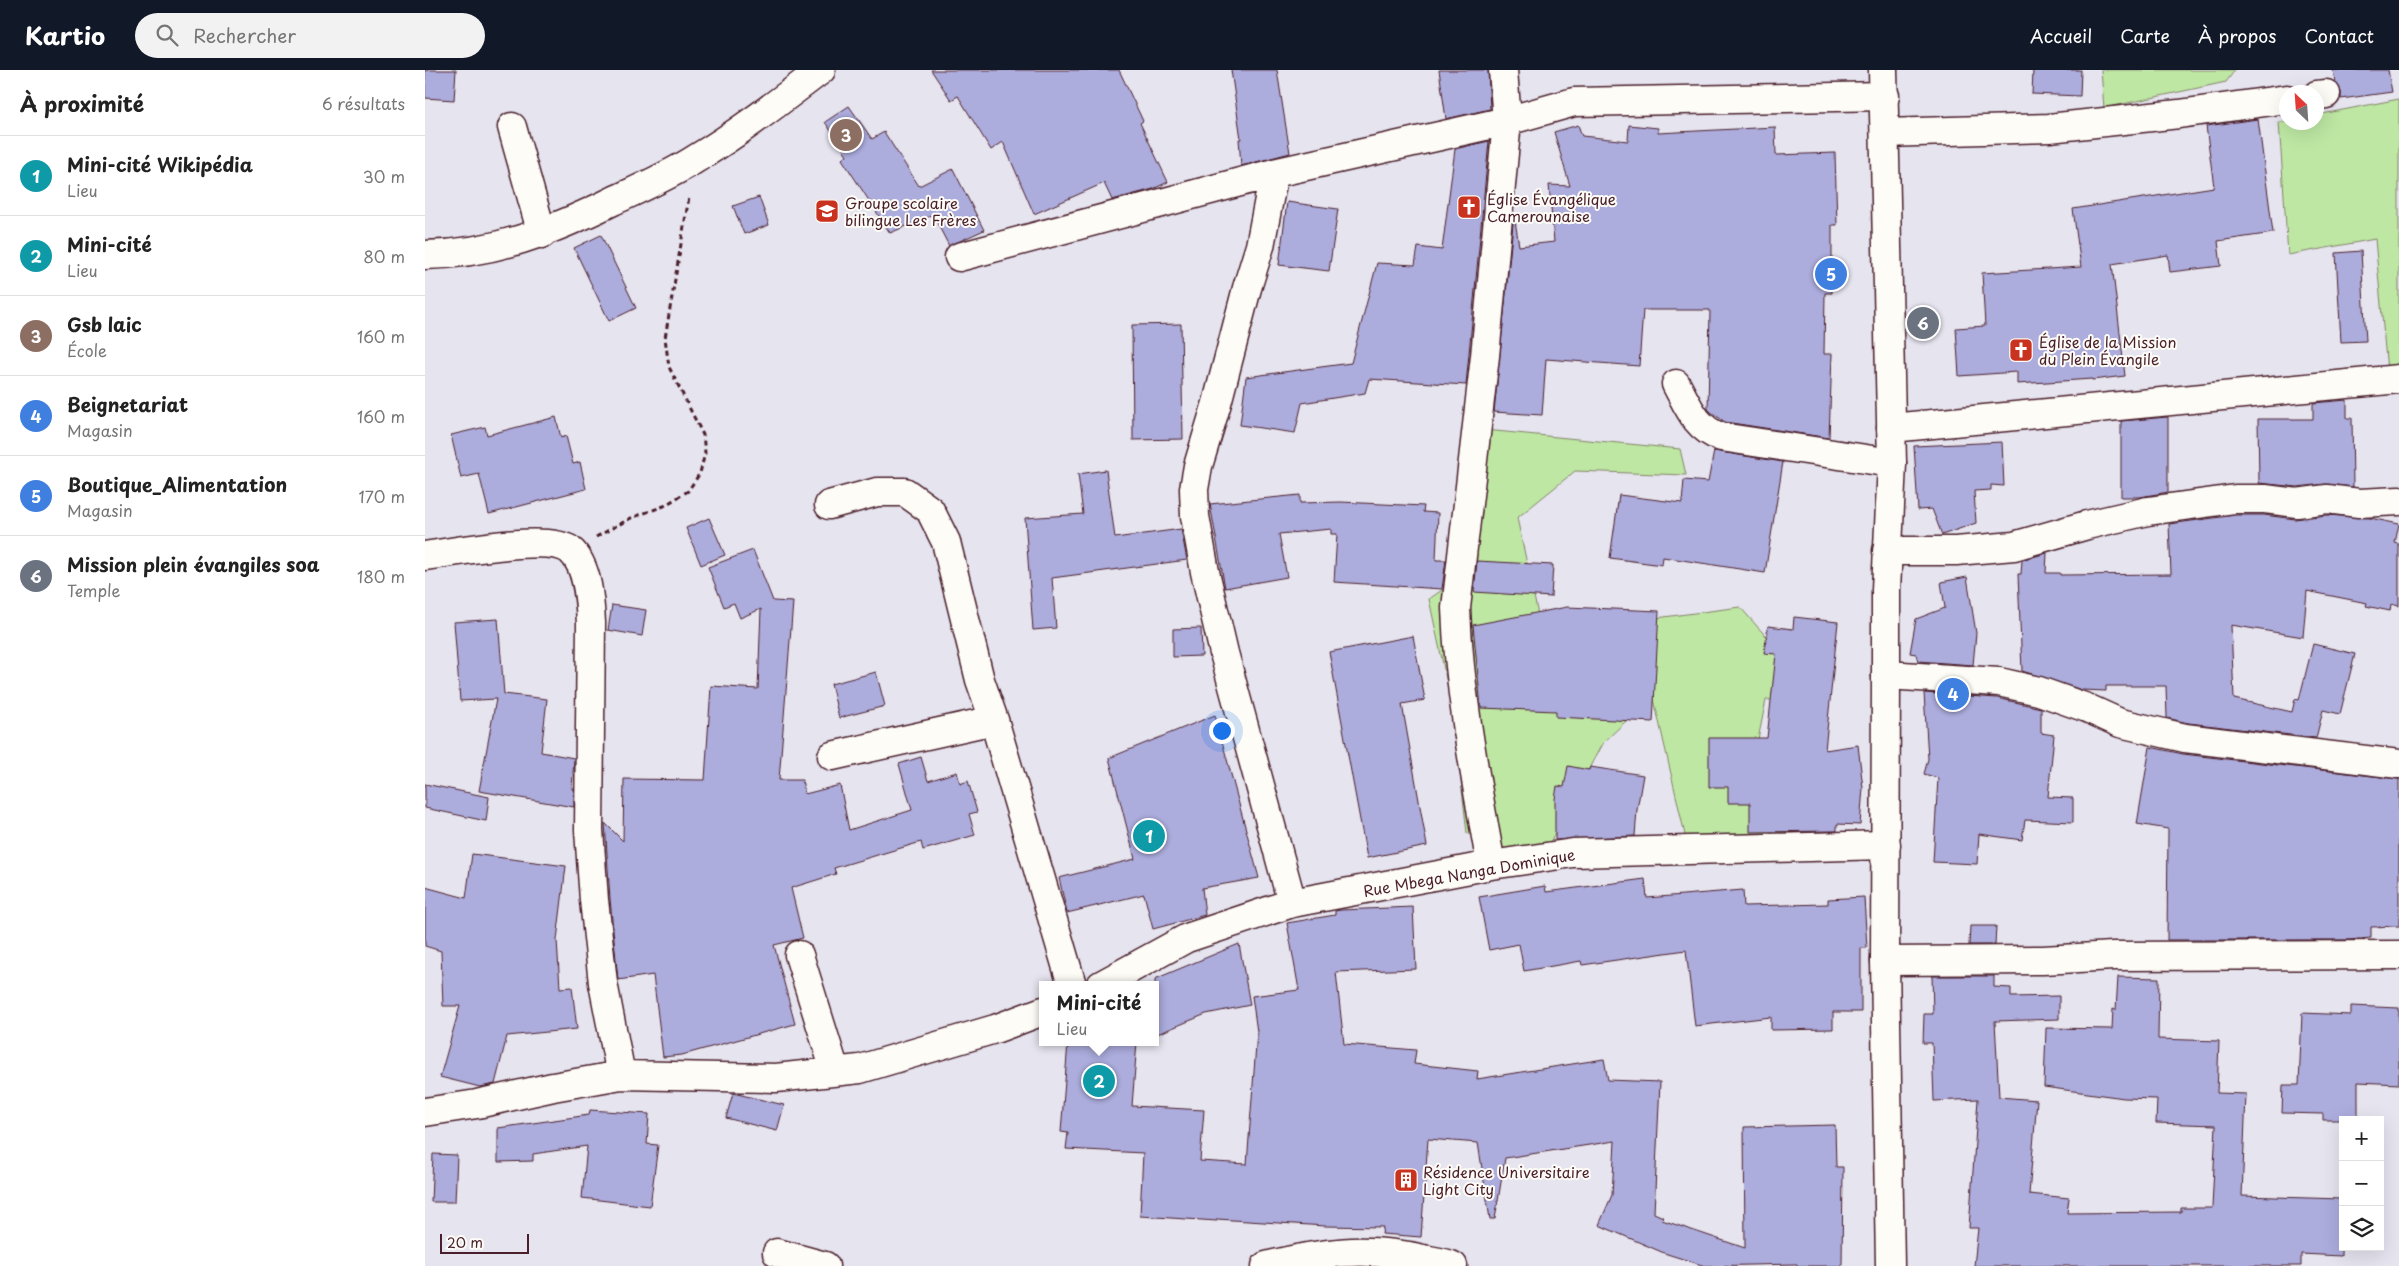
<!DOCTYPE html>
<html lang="fr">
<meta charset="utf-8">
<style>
body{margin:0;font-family:"Playpen Sans",sans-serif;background:#f2f2f2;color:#222}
.controls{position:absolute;right:15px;bottom:15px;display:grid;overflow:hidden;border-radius:0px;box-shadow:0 5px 20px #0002}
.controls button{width:45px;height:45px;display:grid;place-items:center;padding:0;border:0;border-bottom:1px solid #e0e0e0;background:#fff;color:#222;font:25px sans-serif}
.compass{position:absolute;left:1854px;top:15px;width:45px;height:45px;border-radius:50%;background:#fff;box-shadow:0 5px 20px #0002;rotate:335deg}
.scale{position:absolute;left:15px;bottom:12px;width:89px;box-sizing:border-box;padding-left:5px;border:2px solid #4a1f2b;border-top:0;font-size:14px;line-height:18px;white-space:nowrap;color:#4a1f2b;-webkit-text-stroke:4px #fdfcf7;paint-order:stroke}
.you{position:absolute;left:796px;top:660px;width:18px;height:18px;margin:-12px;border:4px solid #fff;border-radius:50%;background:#1a73e8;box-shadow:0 0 0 8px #1a73e833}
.badge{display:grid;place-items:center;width:32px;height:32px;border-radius:50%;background:#111827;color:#fff;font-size:16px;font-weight:700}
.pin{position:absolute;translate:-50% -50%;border:2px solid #fff;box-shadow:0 1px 5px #0006}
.popup{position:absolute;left:614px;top:911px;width:120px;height:65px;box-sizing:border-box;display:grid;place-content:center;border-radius:0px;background:#fff;filter:drop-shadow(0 1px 4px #0005);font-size:16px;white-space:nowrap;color:#767676}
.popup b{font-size:19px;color:#222}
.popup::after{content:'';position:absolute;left:50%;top:100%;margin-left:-10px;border:10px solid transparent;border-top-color:#fff}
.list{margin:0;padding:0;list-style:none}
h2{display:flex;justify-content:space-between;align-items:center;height:65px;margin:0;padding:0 20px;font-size:21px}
h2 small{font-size:16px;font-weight:400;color:#767676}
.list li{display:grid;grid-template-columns:32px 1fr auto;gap:15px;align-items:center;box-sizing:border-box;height:80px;padding:0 20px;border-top:1px solid #e0e0e0}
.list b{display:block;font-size:19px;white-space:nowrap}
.list p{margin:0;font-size:16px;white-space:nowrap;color:#767676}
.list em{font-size:16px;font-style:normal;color:#767676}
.icon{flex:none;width:28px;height:28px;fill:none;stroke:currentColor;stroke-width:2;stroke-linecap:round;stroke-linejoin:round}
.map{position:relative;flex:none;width:1974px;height:1196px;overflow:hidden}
header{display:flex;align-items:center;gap:30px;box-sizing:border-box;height:70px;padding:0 25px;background:#111827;color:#fff}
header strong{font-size:24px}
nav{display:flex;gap:28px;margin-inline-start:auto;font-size:18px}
.search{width:350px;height:45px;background:#f2f2f2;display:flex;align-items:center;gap:12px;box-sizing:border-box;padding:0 18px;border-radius:28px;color:#767676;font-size:19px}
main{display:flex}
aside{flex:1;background:#fff}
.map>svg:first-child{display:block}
.green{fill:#bde7a3;stroke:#848367}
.building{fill:#acacdd;stroke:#4a1f2b}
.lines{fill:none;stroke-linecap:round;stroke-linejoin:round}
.street-casing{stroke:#4a1f2b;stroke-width:31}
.secondary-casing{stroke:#4a1f2b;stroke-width:31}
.path{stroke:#4a1f2b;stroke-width:3;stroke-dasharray:5 4;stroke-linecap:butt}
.street{stroke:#fdfcf7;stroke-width:28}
.secondary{stroke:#fdfcf7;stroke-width:28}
.labels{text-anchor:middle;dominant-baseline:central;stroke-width:4;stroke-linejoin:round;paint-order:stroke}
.poi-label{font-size:15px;fill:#4a1f2b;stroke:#fdfcf7;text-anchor:start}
.street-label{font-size:15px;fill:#4a1f2b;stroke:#fdfcf7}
</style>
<header>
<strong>Kartio</strong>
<div class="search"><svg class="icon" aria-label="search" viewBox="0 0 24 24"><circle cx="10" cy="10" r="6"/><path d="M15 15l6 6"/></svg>Rechercher</div>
<nav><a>Accueil</a><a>Carte</a><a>À propos</a><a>Contact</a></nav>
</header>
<main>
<aside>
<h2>À proximité<small>6 résultats</small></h2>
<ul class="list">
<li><span class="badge" style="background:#0f9aa8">1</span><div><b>Mini-cité Wikipédia</b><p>Lieu</p></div><em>30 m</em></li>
<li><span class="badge" style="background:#0f9aa8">2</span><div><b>Mini-cité</b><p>Lieu</p></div><em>80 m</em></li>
<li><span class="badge" style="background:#8d6e63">3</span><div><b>Gsb laic</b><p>École</p></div><em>160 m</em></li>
<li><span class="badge" style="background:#3f7fe0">4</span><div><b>Beignetariat</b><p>Magasin</p></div><em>160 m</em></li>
<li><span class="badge" style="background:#3f7fe0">5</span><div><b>Boutique_Alimentation</b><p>Magasin</p></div><em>170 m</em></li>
<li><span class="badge" style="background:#6b7280">6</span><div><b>Mission plein évangiles soa</b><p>Temple</p></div><em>180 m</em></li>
</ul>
</aside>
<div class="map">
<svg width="1974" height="1196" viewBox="0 0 1974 1196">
<rect width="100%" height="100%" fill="#e5e4ef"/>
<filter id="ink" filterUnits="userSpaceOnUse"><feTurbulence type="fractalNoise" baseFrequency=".02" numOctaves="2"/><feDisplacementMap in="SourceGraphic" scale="10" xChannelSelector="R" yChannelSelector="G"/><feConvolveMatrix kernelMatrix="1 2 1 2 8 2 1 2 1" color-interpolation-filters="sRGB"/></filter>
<g filter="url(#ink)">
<!-- green -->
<path class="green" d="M1676 0H1810L1801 12 1679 38Z
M1974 29V311L1963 312 1950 169 1863 185 1854 52H1892V45Z
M1060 360 1255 379 1261 405 1150 401 1092 448 1117 563 1315 537 1369 598 1402 628 1341 630 1327 699 1410 739 1353 777 1263 778 1228 625 1177 674 1120 782H1083L1042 763 1028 641 1004 529 1051 497Z"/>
<!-- building -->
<path class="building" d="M0 0H31L29 30 0 28Z
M506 0H694L718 51 715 53 743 112 728 119 687 130 679 113 609 144 578 72 566 80 533 26 526 30Z
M806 0H852L865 83 816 96 814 69H816Z
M1014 0H1063L1065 39 1021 49Z
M1608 0H1656L1655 26 1607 24Z
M1908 0H1963L1967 22 1916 29V22L1910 12Z
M424 36 447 69 459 62 494 116 528 99 559 160 524 176 508 145 465 163 417 89 422 85 400 52Z
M1833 49 1848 163 1793 171 1796 196 1745 202 1743 185 1687 194 1700 306 1667 310V309L1592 314V302L1534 306 1531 258 1560 256 1557 203 1656 197 1648 139 1789 117 1781 56Z
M1153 55 1157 66 1203 71 1204 55 1233 58V63L1350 57 1351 85 1410 83 1412 155H1407V223H1400L1399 284H1407L1404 368 1300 352 1286 342 1283 339 1285 240H1218L1214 296 1121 289 1117 345 1069 342 1089 144 1094 176 1129 172 1124 115 1145 116 1129 62Z
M1064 71 1041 315 944 309 940 323 877 333 870 363 815 355 821 307 926 293 952 193 990 195 993 177 1017 180 1030 79Z
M334 127 344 155 319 164 308 136Z
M862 132 913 139 904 201 854 195Z
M176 165 211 238 184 251 149 178Z
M1936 181 1941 271 1916 272 1911 183Z
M756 254 758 369 708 370 707 255Z
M1922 330V348H1927L1928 417 1900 414 1872 417 1834 413 1833 349H1888V333Z
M131 347 136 368 141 366 148 394 155 392 161 419 64 444 54 404 36 408 26 365 60 357 62 365Z
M1743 347V422L1715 427H1696V351Z
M1577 372 1579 416 1566 415V420L1549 421 1551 453 1517 465 1507 439 1493 440 1489 376Z
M1289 381 1358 392 1340 503 1238 487 1237 495 1185 488 1194 425 1257 433 1259 410 1283 412Z
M681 400 690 468 756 459 762 490 627 508 631 558 608 560 600 448 658 444 653 404Z
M875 425V433L916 432 999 436 998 442 1013 443 1011 490H1021L1017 519 909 512 912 464H906V459L854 464 862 507 800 518 785 434Z
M1811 445H1839L1870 449 1902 445 1945 448 1974 454 1970 473 1974 474V536L1966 534 1965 541 1941 536 1942 533 1882 521 1878 567 1806 555 1809 629 1867 642 1870 629 1874 630 1888 574 1930 584 1915 644 1898 640 1891 668 1763 653 1742 648 1741 616H1681V621L1657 620 1597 601 1593 504H1596L1597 490 1622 483 1621 503H1635V505L1746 504 1744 454Z
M284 448 300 485 276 495 261 458Z
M328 480 348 531 368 532 354 710H377L380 724 415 715 424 760 487 740 474 694 496 687 503 711 532 702 535 714 543 711 552 742 544 744 550 765 498 780 496 772 409 798 411 804 366 818 378 868 349 875 370 954 257 985 238 987 228 905 193 910 185 829 180 753 198 771 199 709 280 710 286 616 333 619 336 539 315 548 309 533 299 537 283 497Z
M1052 491 1128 495 1126 527 1049 522Z
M1542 507 1551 563 1548 595 1493 591 1491 584 1485 583 1491 549 1520 538 1516 512Z
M187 535 221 540 217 566 183 560Z
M1142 537 1234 541 1228 652 1131 647V641L1056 638 1048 555Z
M1369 547 1413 552 1400 680 1433 675 1438 718 1435 755 1412 754V761L1325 762V733H1303V717H1284V668H1342L1351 584 1339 583 1343 556 1368 559Z
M73 549 79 624 122 629 116 682 149 688 147 719 149 721V737L54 721 71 629 35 631 29 552Z
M776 558 777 586 748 587V559Z
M988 566 1000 630 977 634 1002 776 942 788 904 582Z
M451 602 460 636 414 648 406 614Z
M1499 623 1572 628 1616 638V663L1629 665 1623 727 1648 728V752L1600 750 1597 770 1554 764 1552 794 1508 792 1513 708 1499 704 1503 689Z
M790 645 834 808 777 818 780 845 728 859 719 824 642 843 634 808 710 789 684 688Z
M1725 677 1758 684 1974 709V856L1946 857V868L1924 870H1742L1743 759 1712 754Z
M1143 696 1164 700 1165 697 1218 705 1212 740 1210 766 1130 770V729L1132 716 1139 717Z
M0 714 64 727 61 751 0 738Z
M47 784 141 796 132 870 135 918 147 917 152 959 82 966 70 1014 55 1017 15 1007 35 936H18L16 881 0 876V817L41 828Z
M1220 809 1222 828 1318 820 1319 836 1403 834V829L1439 827 1442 878H1436V942H1408V959L1346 960V947L1270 956 1261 880 1157 895 1156 891 1099 901 1094 874 1064 880 1054 827 1120 816 1121 822Z
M988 837 991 899 911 902 919 974 991 980 989 994 1053 1001 1052 1009 1179 989 1183 1010 1235 1012 1229 1143 1238 1147 1237 1150 1320 1178 1319 1057 1410 1055 1411 1097H1418L1417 1196H1372V1194L1280 1196 1239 1183 1174 1155 1187 1125 1190 1071 1080 1088 1070 1149H1065L1053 1073 1003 1069 996 1167 957 1164 958 1157 900 1156 792 1149V1151L715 1146 718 1083 641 1079 643 1063 636 1062 643 972H712L707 1036 779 1040 775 1091 822 1094 832 962 827 926 874 920 862 853 910 845V841L916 840Z
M1545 856H1571L1570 875H1544Z
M814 874 825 935 781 944 730 965V909Z
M1507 906H1569V917L1586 918V927L1634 926V949L1570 951 1574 1027 1612 1030 1604 1124 1644 1128 1642 1143 1756 1142V1138H1787L1791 1055 1731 1053 1732 1029 1699 1028 1619 1017 1621 958 1687 959 1688 939 1691 940 1693 907 1734 908 1733 969 1794 971 1792 1023 1821 1024 1817 1126 1917 1129 1916 1186 1876 1184V1196H1549L1553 1158H1544L1553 1029 1509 1031 1507 973H1498L1499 944H1508Z
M1926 936 1974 938V1014L1933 1012V1050H1898V1044L1857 1043 1858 1015H1874L1877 943 1926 945Z
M308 1023 359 1035 352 1061 301 1048Z
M165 1040 224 1044 222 1074 233 1075 225 1136 157 1128 162 1076 108 1084V1091L73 1092V1058L164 1045Z
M8 1084 32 1085 30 1132H6Z"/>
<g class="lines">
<!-- street casing -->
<g class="street-casing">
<path id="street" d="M1892 25 1901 24
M87 57 117 164
M1460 63 1624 58 1754 44 1862 29
M849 103 835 176 822 218 792 333 773 396 769 419 770 446 780 502 799 583 867 833
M534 187 849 103 1082 51 1149 32 1460 26
M1251 314C1263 336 1271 359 1296 367L1467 393
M1466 358 1974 309
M404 435 452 422H480L505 440 521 472 555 610 569 650 647 915
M1462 481H1531L1589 476 1662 455 1723 441 1810 429H1840L1872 433 1902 429 1934 433 1974 431
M0 486C28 482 124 464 145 480 163 495 165 532 166 553L164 760 169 830 178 913 196 1005
M1461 605 1574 612 1614 621 1662 638 1695 653 1760 668 1974 694
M407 686 569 650
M1066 795C1051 710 1034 625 1031 538L1060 286 1082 51 1078 0
M374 885 410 1001
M1460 891 1618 890 1688 886 1974 885
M676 915 762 868 867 833 1066 795 1148 783 1461 775
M0 1042 52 1034 128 1017 196 1005 351 1008 435 999 570 959 618 941
M352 1183 400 1196
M841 1196C895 1182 942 1176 998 1189 1008 1191 1019 1192 1028 1196"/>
</g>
<!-- secondary casing -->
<g class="secondary-casing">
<path id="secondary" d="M1458 0 1467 393 1461 520V605L1460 891 1465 1196
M0 185C69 184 127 161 188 131 216 118 246 105 272 88 315 62 355 31 396 0"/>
</g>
<!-- path -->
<path class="path" d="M171 467 206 448 239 436 263 421 275 403 280 383 278 365 244 297 240 268 264 127"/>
<!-- street -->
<use href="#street" class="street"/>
<!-- secondary -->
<use href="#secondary" class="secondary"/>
</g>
</g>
<!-- icons -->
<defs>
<g id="church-square" transform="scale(1.25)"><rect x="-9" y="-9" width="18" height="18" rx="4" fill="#c8321e" stroke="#fdfcf7"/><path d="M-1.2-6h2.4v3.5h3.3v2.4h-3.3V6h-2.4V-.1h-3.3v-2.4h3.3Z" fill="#fff"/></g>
<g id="school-square" transform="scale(1.25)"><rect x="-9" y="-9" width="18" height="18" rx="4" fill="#c8321e" stroke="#fdfcf7"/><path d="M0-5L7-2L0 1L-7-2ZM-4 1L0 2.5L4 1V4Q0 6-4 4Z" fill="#fff"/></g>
<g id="building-square" transform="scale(1.25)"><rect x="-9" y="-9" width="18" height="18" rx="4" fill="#c8321e" stroke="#fdfcf7"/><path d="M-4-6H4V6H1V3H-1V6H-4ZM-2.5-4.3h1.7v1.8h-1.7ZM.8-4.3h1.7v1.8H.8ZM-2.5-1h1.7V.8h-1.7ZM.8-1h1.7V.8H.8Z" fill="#fff"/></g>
</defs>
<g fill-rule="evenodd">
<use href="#church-square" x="1044" y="137"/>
<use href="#school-square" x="402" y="141"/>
<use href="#church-square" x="1596" y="280"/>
<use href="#building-square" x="981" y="1110"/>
</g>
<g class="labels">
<!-- poi labels -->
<g class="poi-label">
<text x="1062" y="128">Église Évangélique<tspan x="1062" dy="17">Camerounaise</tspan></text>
<text x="420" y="132">Groupe scolaire<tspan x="420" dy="17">bilingue Les Frères</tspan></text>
<text x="1614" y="271">Église de la Mission<tspan x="1614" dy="17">du Plein Évangile</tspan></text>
<text x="998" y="1101">Résidence Universitaire<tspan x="998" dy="17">Light City</tspan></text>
</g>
<!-- street labels -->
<g class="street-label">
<text transform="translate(1044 802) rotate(-10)">Rue Mbega Nanga Dominique</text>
</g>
</g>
</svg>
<div class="controls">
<button>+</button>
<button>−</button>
<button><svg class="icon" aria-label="layers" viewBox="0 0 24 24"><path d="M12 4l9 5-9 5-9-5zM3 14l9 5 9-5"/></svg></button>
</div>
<svg class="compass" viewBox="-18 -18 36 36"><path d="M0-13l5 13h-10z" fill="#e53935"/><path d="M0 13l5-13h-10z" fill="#767676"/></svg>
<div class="scale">20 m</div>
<div class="you"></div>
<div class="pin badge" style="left:724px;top:766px;background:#0f9aa8">1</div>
<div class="pin badge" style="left:674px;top:1011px;background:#0f9aa8">2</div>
<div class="popup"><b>Mini-cité</b>Lieu</div>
<div class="pin badge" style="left:421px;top:65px;background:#8d6e63">3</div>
<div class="pin badge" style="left:1528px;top:624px;background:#3f7fe0">4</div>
<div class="pin badge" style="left:1406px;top:204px;background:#3f7fe0">5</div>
<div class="pin badge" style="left:1498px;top:253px;background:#6b7280">6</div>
</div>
</main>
